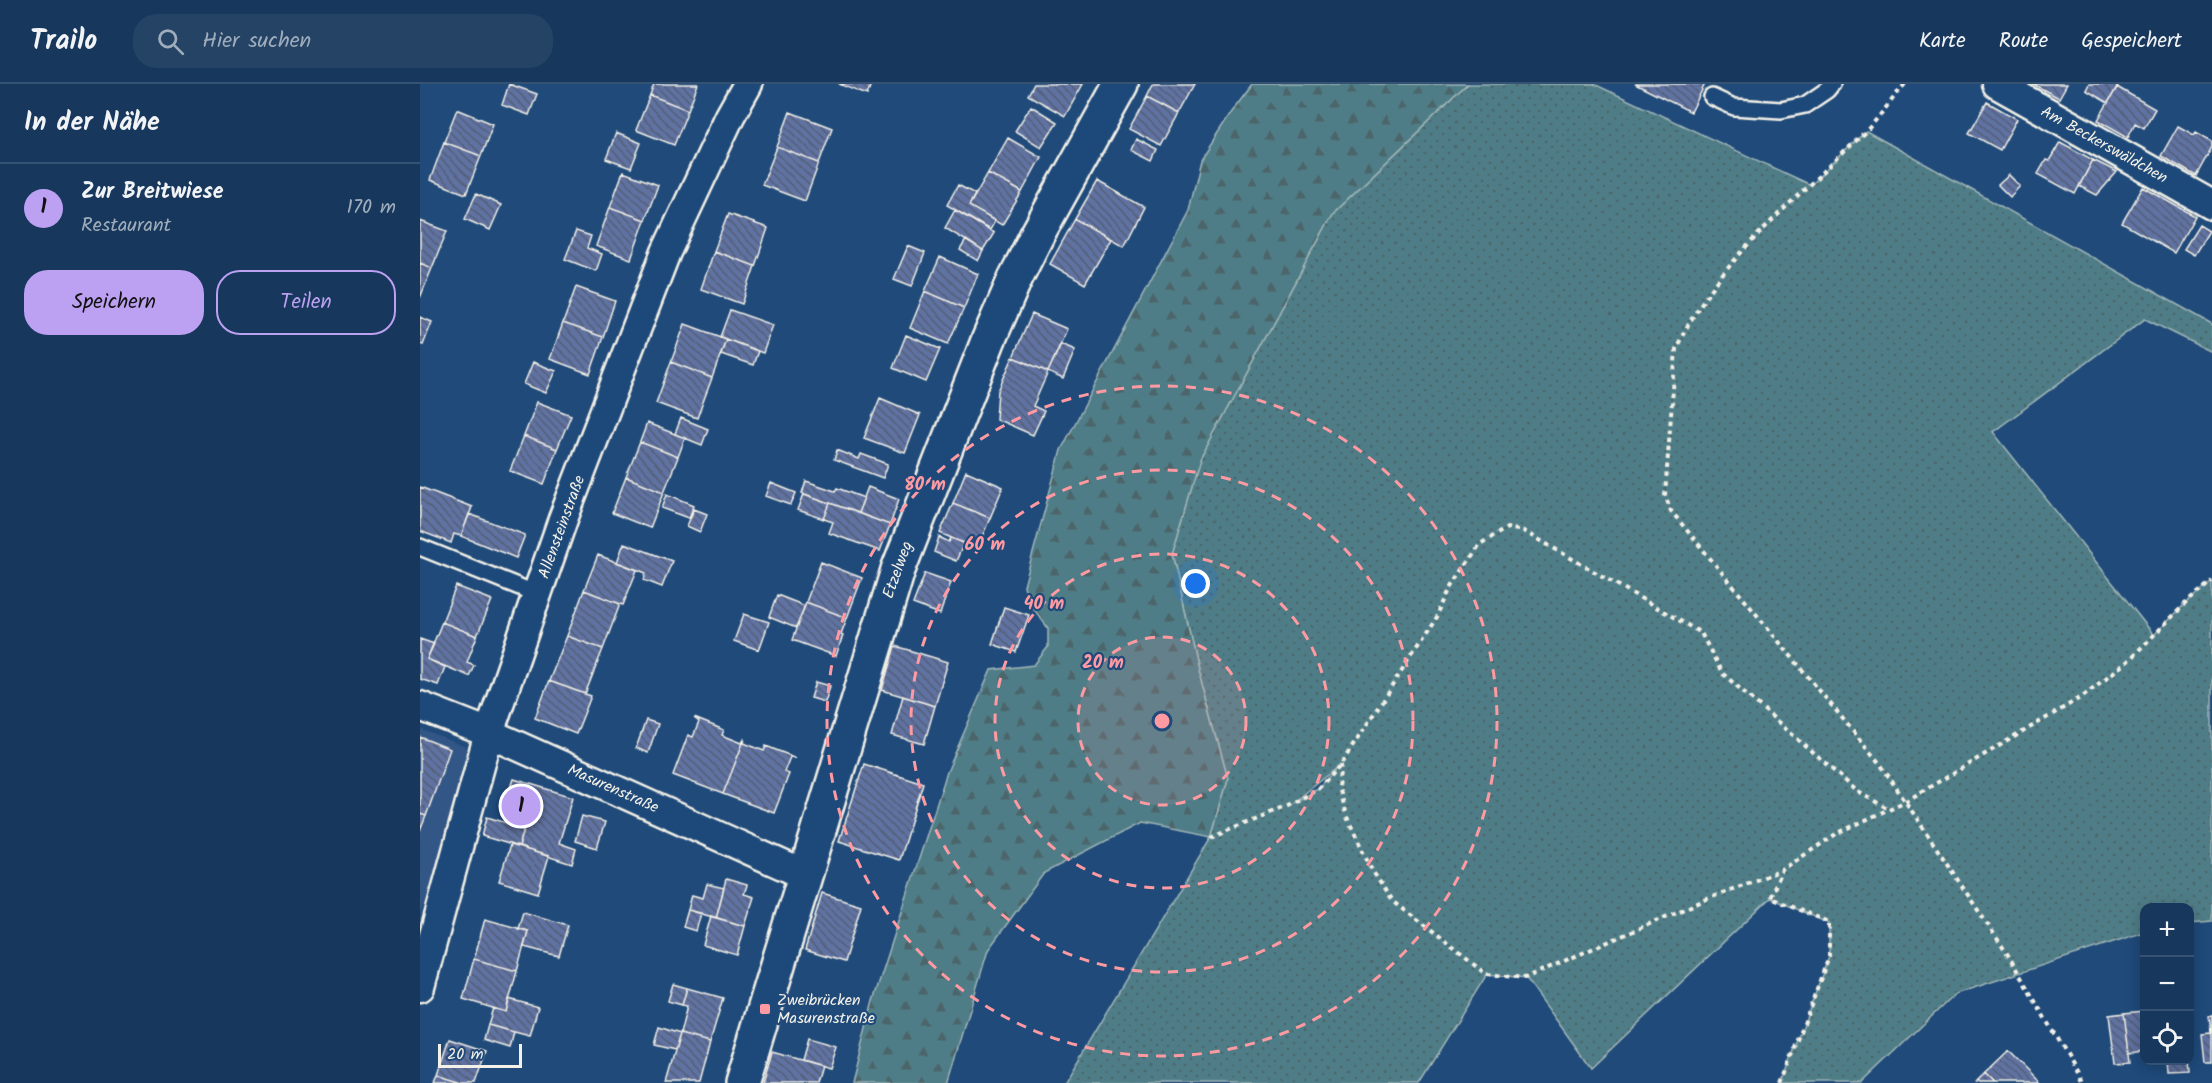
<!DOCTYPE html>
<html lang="de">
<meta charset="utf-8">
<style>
body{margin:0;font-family:Kalam,sans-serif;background:#244365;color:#f1f3f6}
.controls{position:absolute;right:18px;bottom:18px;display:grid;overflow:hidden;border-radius:12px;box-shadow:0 3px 15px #0003}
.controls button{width:54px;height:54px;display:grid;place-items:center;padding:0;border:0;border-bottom:2px solid #365272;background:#17385c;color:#f1f3f6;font:30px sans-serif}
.scale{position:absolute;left:18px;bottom:15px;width:84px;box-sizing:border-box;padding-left:6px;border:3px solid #f4f1e8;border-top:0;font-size:16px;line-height:21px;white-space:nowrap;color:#f4f1e8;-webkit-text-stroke:4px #1f4a7a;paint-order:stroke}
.you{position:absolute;left:776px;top:500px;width:21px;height:21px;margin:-15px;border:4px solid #fff;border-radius:50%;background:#1a73e8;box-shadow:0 0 0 9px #1a73e833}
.badge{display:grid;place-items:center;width:39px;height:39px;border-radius:50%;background:#bca0f2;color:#111;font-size:20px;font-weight:700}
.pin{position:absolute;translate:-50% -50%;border:3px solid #fff;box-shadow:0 2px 6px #0006}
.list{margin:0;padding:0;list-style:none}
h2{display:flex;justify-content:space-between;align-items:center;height:78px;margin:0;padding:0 24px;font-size:26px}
h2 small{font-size:20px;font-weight:400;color:#9eacbb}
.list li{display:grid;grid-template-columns:39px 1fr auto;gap:18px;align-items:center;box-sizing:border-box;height:90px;padding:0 24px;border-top:2px solid #365272}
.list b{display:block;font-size:22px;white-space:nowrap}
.list p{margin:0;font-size:20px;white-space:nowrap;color:#9eacbb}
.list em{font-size:20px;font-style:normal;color:#9eacbb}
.actions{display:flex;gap:12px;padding:18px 24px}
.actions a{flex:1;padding:14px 0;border:2px solid #bca0f2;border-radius:24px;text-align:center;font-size:21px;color:#bca0f2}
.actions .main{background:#bca0f2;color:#111}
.icon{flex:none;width:33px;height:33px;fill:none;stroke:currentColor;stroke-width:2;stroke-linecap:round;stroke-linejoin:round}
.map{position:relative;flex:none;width:1792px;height:999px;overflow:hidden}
header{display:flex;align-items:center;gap:36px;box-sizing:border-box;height:84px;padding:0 30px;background:#17385c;border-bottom:2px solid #365272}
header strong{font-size:28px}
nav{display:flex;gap:33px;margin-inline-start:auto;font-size:21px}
.search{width:420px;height:54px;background:#244365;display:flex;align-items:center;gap:15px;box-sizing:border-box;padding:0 21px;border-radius:24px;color:#9eacbb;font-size:22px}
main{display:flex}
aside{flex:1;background:#17385c}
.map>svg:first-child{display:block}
.built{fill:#325686}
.grass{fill:url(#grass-dots);stroke:#a2b7b8;stroke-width:1.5;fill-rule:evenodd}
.forest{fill:url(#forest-firs);stroke:#a2b7b8;stroke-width:1.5}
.building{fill:url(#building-back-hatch);stroke:#f4f1e8;stroke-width:1.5}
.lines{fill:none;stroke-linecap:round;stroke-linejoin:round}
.lane-casing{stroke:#f4f1e8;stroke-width:20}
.street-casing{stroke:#f4f1e8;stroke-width:33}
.secondary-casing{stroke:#f4f1e8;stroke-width:38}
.path{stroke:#f4f1e8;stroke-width:4;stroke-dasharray:4.5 4.5;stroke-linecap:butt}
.lane{stroke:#1f4a7a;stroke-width:15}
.street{stroke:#1f4a7a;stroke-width:28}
.secondary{stroke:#1f4a7a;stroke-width:33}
.ring{fill:none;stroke:#ff9aa2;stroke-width:3;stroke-dasharray:10 8}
.poi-dot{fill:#ff9aa2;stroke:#1f4a7a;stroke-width:2}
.labels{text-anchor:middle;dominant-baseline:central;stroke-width:4.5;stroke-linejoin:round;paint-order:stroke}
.street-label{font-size:16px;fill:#f4f1e8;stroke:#1f4a7a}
.poi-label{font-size:16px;fill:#f4f1e8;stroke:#1f4a7a;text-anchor:start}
.centre{fill:#ff9aa2;stroke:#1f4a7a;stroke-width:3}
.ring-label{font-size:18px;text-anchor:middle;font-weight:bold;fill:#ff9aa2;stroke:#1f4a7a;stroke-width:4.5;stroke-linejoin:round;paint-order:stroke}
</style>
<header>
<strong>Trailo</strong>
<div class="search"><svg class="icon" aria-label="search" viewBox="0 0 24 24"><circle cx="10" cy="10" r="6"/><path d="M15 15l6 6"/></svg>Hier suchen</div>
<nav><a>Karte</a><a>Route</a><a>Gespeichert</a></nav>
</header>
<main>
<aside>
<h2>In der Nähe<small></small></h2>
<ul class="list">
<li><span class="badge">1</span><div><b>Zur Breitwiese</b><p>Restaurant</p></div><em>170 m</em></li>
</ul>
<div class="actions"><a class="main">Speichern</a><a>Teilen</a></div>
</aside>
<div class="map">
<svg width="1792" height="999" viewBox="0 0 1792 999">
<defs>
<pattern id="grass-dots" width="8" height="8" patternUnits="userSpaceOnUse" patternTransform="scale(1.5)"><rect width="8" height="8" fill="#4f7d87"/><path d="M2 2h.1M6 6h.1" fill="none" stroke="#4c656a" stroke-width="1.8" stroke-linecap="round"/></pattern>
<pattern id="forest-firs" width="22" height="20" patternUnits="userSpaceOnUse" patternTransform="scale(1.5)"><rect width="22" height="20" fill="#4f7d87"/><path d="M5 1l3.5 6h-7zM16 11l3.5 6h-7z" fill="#4c656a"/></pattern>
<pattern id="building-back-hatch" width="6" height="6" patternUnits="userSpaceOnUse" patternTransform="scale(1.5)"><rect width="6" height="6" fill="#5f72a2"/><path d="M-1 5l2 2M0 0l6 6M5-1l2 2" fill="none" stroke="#545d74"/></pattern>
</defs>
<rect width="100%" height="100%" fill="#1f4a7a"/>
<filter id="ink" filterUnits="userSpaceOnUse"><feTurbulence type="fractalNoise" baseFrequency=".0167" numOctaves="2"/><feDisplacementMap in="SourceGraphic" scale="12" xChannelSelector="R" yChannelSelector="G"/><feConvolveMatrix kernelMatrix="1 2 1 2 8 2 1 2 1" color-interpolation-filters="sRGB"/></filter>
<g filter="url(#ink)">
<!-- built -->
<path class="built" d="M0 645 49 664 55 682 0 831Z"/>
<!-- grass -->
<path class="grass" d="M1048 0H1174L1390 101 1446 47 1792 240V268L1725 235 1573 348 1734 551 1766 519 1792 497V837L1770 839V824H1724V848L1535 910 1442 999H1362L1409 872V839L1350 814 1171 984 1106 894 1067 890 999 999H644L791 753 808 695 779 589 752 470 780 376 913 129ZM917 683 898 705 872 719Z"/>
<!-- forest -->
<path class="forest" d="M832 0H1048L913 129 780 376 752 470 779 589 808 695 791 753 720 739 624 789 568 866 528 999H432L453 917 527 688 571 586 614 581 628 563V544L610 520 604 502 641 366 768 126 780 76 811 28Z"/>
<!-- building -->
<path class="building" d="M89 0 117 10 109 31 82 21Z
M234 0H278L268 26 230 11Z
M419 0H451L447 11Z
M614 0H663L645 32 608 11Z
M733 0H775L759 29 727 12Z
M1215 0H1285L1271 28Z
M1613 0H1647L1639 14Z
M1669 0H1699L1688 19 1666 6Z
M1697 3 1735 25 1724 44 1715 39 1708 53 1678 36Z
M230 11 268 26 254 61 216 46Z
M727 12 759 29 741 62 709 45Z
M1567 18 1597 35 1580 66 1549 49Z
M611 22 637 38 621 63 595 47Z
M37 25 73 40 61 72 24 58Z
M370 28 412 44 399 79 357 63Z
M1758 42 1774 51 1776 48 1792 57V63L1776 92 1741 72Z
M196 49 221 59 211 84 186 75Z
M588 54 621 73 602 108 568 89Z
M716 55 738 66 733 77 711 66Z
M24 58 61 72 46 110 10 96Z
M1640 58 1673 76 1655 110 1618 90 1626 76 1629 77Z
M357 63 399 79 385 117 342 101Z
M1673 76 1697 88 1677 111 1659 102Z
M203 88 238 101 225 136 190 123Z
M568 89 602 108 582 141 549 122Z
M1589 91 1600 102 1590 113 1578 101Z
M677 97 724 123 704 162 655 135Z
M538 101 555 110 549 122 575 137 570 146 527 121Z
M1723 103 1775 132 1754 169 1702 139Z
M56 110 81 121 70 146 45 135Z
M190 123 225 136 211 175 176 162Z
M535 126 574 149 563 167 525 144Z
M308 130 348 144 335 182 294 167Z
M655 135 691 155 665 200 630 180Z
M0 137 27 147 12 184 0 179Z
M1779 141 1789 147 1774 171 1764 165Z
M156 147 171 152 167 164 182 170 176 187 145 175Z
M546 156 563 167 558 177 540 166Z
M488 162 505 169 492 202 474 195Z
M294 167 335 182 322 220 281 205Z
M520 173 558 190 544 224 505 207Z
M0 179 12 184 0 214Z
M156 203 195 217 183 253 143 239Z
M505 207 544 224 528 260 490 244Z
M310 226 353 241 343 269 300 253Z
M612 230 647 245 628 288 593 273Z
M0 233 12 238 3 261 0 260Z
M143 239 183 253 170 290 130 275Z
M265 240 306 255 292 294 251 278Z
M486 251 520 265 506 298 473 284Z
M306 255 338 267 333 281 301 270Z
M641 260 655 266 643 295 628 288Z
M593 273 628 288 613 322 624 327 613 351 576 335 578 307Z
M113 278 136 287 126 309 104 300Z
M251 278 292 294 277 334 236 319Z
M460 314 500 331 485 369 444 354Z
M117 318 151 331 137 365 104 352Z
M261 334 288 345 282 361 255 350Z
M227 339 265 354 258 373 220 358Z
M104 352 137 365 124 400 90 387Z
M220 358 258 373 244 408 206 393Z
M417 366 439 375 441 370 468 380 463 394 414 376Z
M546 387 583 403 570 434 533 419Z
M206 393 244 408 230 444 192 429Z
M386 397 415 407 417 404 444 414 438 429 382 409Z
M351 399 376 409 371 421 346 412Z
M0 403 52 423 41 452 34 450 31 459 0 447Z
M448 403 479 415 470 441 438 429Z
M247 410 274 421 269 434 242 424Z
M384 410 410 419 404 435 378 426Z
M410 419 470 441 460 467 409 449 413 438 404 435Z
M533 419 570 434 557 465 520 449Z
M274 425 287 430 280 448 267 442Z
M49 430 105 451 96 474 41 452Z
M519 453 529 458 531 454 544 459 536 477 514 468Z
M204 459 252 477 242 503 224 496 226 489 197 478Z
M178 471 217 486 203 521 164 506Z
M401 478 442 494 427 534 386 518Z
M505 489 531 498 520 530 493 520Z
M36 502 72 516 57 552 22 538Z
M164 506 200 520 183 565 147 552Z
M357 511 385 522 376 544 349 533Z
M386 518 427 534 421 550 423 551 416 572 372 556Z
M584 523 609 531 596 568 572 560Z
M324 530 349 538 339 566 314 557Z
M22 538 57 552 47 578 54 581 49 592 7 575Z
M147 552 183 565 165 610 129 597Z
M0 555 14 560 7 575 25 583 18 601 0 595Z
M475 562 528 578 515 622 462 606Z
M129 597 171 612 156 650 115 634Z
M396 598 410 602 405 618 391 614Z
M483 612 515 622 504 660 472 651Z
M274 634 304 646 302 651 322 659 325 654 303 710 253 691 268 651 273 653 279 638Z
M226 636 238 640 228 669 216 664Z
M0 653 30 665 6 732 0 730Z
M325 654 324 659 344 667 346 662 376 674 370 673 364 688 369 690 354 729 303 710Z
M444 680 503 699 479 776 419 757Z
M94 695 153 713 139 759 156 765 152 780 99 763 107 735 83 728Z
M0 730 6 732 0 747Z
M162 732 185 738 177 764 155 757Z
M67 733 104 744 99 763 62 752Z
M90 761 129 772 118 809 79 797Z
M306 795 327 801 324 810 334 813 325 842 296 834Z
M287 800 304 804 296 834 268 826 272 811 283 814Z
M402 809 441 821 424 878 385 866Z
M268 826 281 829 276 847 263 843Z
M103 828 148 841 139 872 104 863 108 847 98 845Z
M291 832 325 842 317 871 283 861Z
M65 835 108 847 97 887 54 875Z
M54 875 97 887 86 928 43 915Z
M253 900 267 904 262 921 248 917Z
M267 904 303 914 290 958 260 950 267 922 262 921Z
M89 915 118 923 110 952 68 941 73 924 86 928Z
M1724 927V967L1709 969 1704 929Z
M1704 929 1710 978 1695 979 1689 931Z
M1792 931V978H1785L1782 950 1791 949 1789 932Z
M68 941 94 948 90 964 64 956Z
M239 943 260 950 255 966 234 961Z
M260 950 290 958 279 999H246Z
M30 955 67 967 56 999H43L18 991Z
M387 955 416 963 409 984 381 976Z
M1588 967 1619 998V999H1573L1564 990Z
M352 968 401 982 396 999H343Z
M1748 976H1769L1770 989 1749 990Z
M1564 990 1573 999H1555Z
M18 991 43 999H15Z"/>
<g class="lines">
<!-- lane casing -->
<g class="lane-casing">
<path id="lane" d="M1292 13 1314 23 1361 26 1385 21 1407 6 1412 0
M0 463 117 510"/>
</g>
<!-- street casing -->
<g class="street-casing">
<path id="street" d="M1577 0 1792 121
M0 622 69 649 385 791
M0 903 69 649 143 435 246 168 310 32 328 0"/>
</g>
<!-- secondary casing -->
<g class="secondary-casing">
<path id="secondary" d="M322 999 478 486 568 257 595 195 617 151 701 0"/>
</g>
<!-- path -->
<path class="path" d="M1485 0C1471 16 1459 34 1444 49 1377 115 1295 178 1256 265L1245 411 1251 427 1461 681 1588 871 1663 999
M921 680 918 703 926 731 952 786 972 817 1066 890 1105 894 1287 815 1362 786
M791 753 867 722 898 705 921 680 1017 533 1030 505 1060 460 1087 444 1104 447 1281 549 1302 589 1438 708 1469 725
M1362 999 1409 872V838L1350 814 1362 786 1416 750 1486 717 1660 614 1708 577 1766 519 1792 497"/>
<!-- lane -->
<use href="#lane" class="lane"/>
<!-- street -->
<use href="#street" class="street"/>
<!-- secondary -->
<use href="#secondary" class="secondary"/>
</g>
</g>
<!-- distance rings -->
<circle cx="742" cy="637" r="84" fill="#ff9aa2" fill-opacity=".12"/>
<g class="ring">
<circle cx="742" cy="637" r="84"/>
<circle cx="742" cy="637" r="167"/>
<circle cx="742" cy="637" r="251"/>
<circle cx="742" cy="637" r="335"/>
</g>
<!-- markers -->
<rect class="poi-dot" x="339" y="919" width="12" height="12" rx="3"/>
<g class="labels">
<!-- street labels -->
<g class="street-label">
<text transform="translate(1684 61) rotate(29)">Am Beckerswäldchen</text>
<text transform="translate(142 443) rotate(-70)">Allensteinstraße</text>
<text transform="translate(478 486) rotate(-70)">Etzelweg</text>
<text transform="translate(193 705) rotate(24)">Masurenstraße</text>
</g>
<!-- poi labels -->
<g class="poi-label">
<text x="357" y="916">Zweibrücken<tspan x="357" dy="18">Masurenstraße</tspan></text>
</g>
</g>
<circle cx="742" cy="637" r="9" class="centre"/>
<g class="ring-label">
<text x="505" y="406">80 m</text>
<text x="565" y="466">60 m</text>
<text x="624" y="525">40 m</text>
<text x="683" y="584">20 m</text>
</g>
</svg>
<div class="controls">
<button>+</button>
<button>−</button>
<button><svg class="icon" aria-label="locate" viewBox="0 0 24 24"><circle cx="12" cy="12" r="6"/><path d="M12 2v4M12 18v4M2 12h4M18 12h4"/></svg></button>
</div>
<div class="scale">20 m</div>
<div class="you"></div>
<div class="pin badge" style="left:101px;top:722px">1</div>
</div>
</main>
